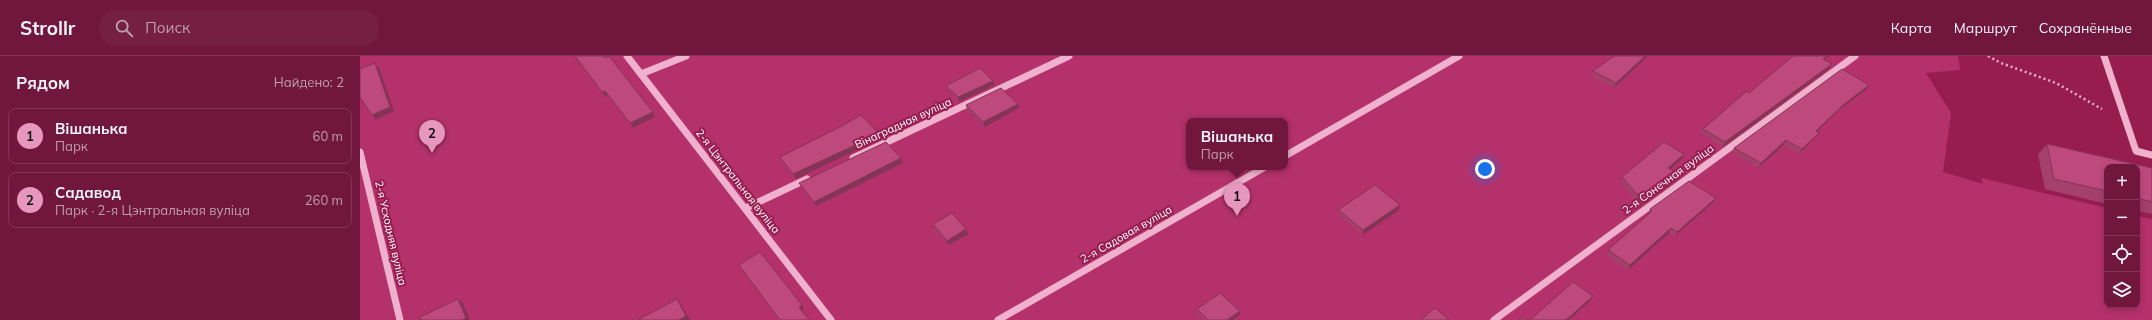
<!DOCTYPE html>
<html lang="ru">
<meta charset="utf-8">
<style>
body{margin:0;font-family:Mulish,sans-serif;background:#761f44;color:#f1f3f6}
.controls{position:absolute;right:12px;bottom:12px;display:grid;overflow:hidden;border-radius:8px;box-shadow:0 2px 6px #0003}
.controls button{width:36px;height:36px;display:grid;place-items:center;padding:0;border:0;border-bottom:1px solid #833557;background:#71163d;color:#f1f3f6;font:20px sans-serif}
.you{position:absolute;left:1125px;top:113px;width:14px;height:14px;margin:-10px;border:3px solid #fff;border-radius:50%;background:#1a73e8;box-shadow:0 0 0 6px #1a73e833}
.badge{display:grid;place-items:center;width:26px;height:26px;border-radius:50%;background:#e797bd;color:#111;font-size:13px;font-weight:700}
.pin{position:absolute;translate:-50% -33px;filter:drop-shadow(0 1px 2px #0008)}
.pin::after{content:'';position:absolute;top:21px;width:14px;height:12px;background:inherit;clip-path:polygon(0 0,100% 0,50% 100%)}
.popup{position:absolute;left:826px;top:62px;width:102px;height:52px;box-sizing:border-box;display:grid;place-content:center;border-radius:8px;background:#71163d;filter:drop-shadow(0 1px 3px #0005);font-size:13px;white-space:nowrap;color:#c09fb0}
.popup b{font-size:15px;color:#f1f3f6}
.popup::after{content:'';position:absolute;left:50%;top:100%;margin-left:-8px;border:8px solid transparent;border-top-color:#71163d}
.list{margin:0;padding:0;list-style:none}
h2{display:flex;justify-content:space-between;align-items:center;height:52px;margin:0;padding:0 16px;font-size:17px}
h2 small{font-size:13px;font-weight:400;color:#c09fb0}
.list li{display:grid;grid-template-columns:26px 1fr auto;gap:12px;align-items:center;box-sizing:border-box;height:56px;margin:0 8px 8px;padding:0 8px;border:1px solid #833557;border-radius:8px}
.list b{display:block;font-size:15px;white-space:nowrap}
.list p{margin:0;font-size:13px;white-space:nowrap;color:#c09fb0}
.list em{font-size:13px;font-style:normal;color:#c09fb0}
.icon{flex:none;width:22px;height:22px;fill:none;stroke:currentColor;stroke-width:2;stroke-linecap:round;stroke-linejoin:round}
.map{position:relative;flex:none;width:1792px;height:264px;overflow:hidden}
header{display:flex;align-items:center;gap:24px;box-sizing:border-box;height:56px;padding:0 20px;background:#71163d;border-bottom:1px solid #833557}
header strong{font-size:19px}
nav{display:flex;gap:22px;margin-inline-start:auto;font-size:14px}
.search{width:280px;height:36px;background:#761f44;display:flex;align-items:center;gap:10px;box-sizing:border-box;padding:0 14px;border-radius:22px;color:#c09fb0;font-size:15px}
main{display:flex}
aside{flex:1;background:#71163d}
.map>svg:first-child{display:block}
.green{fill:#b4316b;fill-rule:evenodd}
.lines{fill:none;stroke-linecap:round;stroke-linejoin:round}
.path{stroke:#efb1cd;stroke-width:2.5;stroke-dasharray:2 3;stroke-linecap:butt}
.minor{stroke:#efb1cd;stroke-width:7}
.wall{fill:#a3406c}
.shaded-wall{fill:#853458}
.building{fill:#be4a7d;stroke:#853458}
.labels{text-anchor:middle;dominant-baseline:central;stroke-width:4;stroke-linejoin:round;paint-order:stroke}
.street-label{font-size:11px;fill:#fff;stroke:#971d51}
</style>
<header>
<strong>Strollr</strong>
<div class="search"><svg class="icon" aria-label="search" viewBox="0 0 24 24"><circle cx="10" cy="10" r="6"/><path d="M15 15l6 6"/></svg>Поиск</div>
<nav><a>Карта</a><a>Маршрут</a><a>Сохранённые</a></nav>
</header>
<main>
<aside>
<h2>Рядом<small>Найдено: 2</small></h2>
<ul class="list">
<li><span class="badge">1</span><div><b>Вішанька</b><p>Парк</p></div><em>60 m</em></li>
<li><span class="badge">2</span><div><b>Садавод</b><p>Парк · 2-я Цэнтральная вуліца</p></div><em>260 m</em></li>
</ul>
</aside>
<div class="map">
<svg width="1792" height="264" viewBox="0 0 1792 264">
<rect width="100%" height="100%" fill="#971d51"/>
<!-- green -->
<path class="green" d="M0 0H1598L1600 14 1566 17 1591 57 1583 116 1623 128 1621 122 1747 152V249H1777V160L1792 163V264H0ZM829 65H925V111H829Z"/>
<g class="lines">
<!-- path -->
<path class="path" d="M1628 0 1641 7 1696 27 1742 53"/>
<!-- minor -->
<path class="minor" d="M267 0 471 264
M1744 0 1776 95 1792 99
M281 18 326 0
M0 96 40 264
M925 100 1099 0
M493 102 709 0
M386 152 447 123
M638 264 905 111
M1134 264 1495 0"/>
</g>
<!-- wall -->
<path class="wall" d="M215 0H243L293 56 295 61 273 72 248 39 245 41Z
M1254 0H1288L1254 32 1232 20 1233 15Z
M1465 4 1472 8 1469 13 1363 91 1340 77 1343 73Z
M633 25 635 29 599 46 588 34 586 30Z
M1509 29 1506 34 1480 53 1457 76 1456 81 1439 98 1424 89 1398 112 1372 96 1374 92Z
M606 49 659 52 625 71 607 54Z
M521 83 436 123 422 106 420 101Z
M1687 88 1792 112V158L1777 155V111H1747V148L1685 133 1678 98Z
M1324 98 1322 103 1310 113 1317 124 1281 150 1260 126 1262 121Z
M541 102 543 107 456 150 442 131 439 127Z
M1354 146 1315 180 1309 177 1268 214 1247 199 1248 194 1288 158 1290 153Z
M978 154H1039L1003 179 978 158Z
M573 168 606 173 608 178 589 189 574 173Z
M379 209 442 249 444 253 442 255 449 264H419Z
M837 253 880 255V259L873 264H844L837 258Z"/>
<!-- shaded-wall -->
<path class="shaded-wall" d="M1285 0H1288L1254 32 1256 27Z
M1467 0H1469L1461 8 1463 3Z
M15 7 19 12 34 55 16 64 12 59Z
M1472 8 1469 13 1363 91 1365 86Z
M633 25 635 29 599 46 598 41Z
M1509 29 1506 34 1480 53 1453 80 1456 75 1483 49Z
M245 35 248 39 245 41 242 36Z
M658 48 659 52 625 71 623 66Z
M293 56 295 61 273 72 270 67Z
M1459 77 1456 81 1439 98 1442 93Z
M519 78 521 83 436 123 433 118Z
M1426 84 1424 89 1398 112 1401 107Z
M1324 98 1322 103 1306 117 1308 112Z
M541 102 543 107 456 150 454 146Z
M1320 119 1317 124 1281 150 1283 145Z
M1356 142 1354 146 1315 180 1317 176Z
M1040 149 1039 154 1003 179V174Z
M1311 172 1309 177 1268 214 1270 209Z
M606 173 608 178 589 189 587 185Z
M1233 240 1231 244 1209 264H1206Z
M98 243 103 247 110 264H102Z
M317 243 320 247 330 264H319Z
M442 249 444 253 441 255 439 251Z
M880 255V259L873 264H867Z"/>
<!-- building -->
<path class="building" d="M215 0H243L245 2 249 0 293 56 270 67 245 35 242 36Z
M1254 0H1285L1256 27 1233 15Z
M1433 0H1467L1463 3 1472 8 1365 86 1343 73 1387 35 1389 37Z
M15 7 30 51 12 59 0 41V13Z
M620 12 633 25 598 41 586 30Z
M1482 13 1509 29 1483 49 1456 75 1459 77 1442 93 1426 84 1401 107 1374 92Z
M641 32 658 48 623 66 606 49Z
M501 59 519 78 433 118 420 101 478 72Z
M526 86 541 102 454 146 439 127Z
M1304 86 1324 98 1308 112 1320 119 1283 145 1262 121Z
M1687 88 1792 112V146L1777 142V111H1747V135L1694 123Z
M1329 125 1356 142 1317 176 1311 172 1270 209 1248 194 1292 155 1290 153Z
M1015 129 1040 149 1003 174 978 154Z
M592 157 606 173 587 185 573 168Z
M400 196 442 249 439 251 449 264H420L379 209Z
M1213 226 1233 240 1206 264H1170Z
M860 237 880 255 867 264H848L837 253Z
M98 243 106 262 102 264H61L60 261Z
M317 243 326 260 319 264H278Z
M1075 252 1089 264H1061Z
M1163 261 1167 264H1159Z"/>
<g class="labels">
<!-- street labels -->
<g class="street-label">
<text transform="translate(543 67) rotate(-25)">Вінаградная вуліца</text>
<text transform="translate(1308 123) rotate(-36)">2-я Сонечная вуліца</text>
<text transform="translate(378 125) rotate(52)">2-я Цэнтральная вуліца</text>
<text transform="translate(31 177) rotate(77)">2-я Усходняя вуліца</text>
<text transform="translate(766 178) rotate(-30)">2-я Садовая вуліца</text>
</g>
</g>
</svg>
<div class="controls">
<button>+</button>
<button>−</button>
<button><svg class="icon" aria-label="locate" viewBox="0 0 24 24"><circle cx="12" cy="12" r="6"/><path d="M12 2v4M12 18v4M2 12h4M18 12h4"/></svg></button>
<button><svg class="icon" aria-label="layers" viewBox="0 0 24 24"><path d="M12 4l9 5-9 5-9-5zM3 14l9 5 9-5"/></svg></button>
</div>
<div class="you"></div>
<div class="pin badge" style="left:877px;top:160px">1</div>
<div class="popup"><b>Вішанька</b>Парк</div>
<div class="pin badge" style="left:72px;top:97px">2</div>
</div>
</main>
